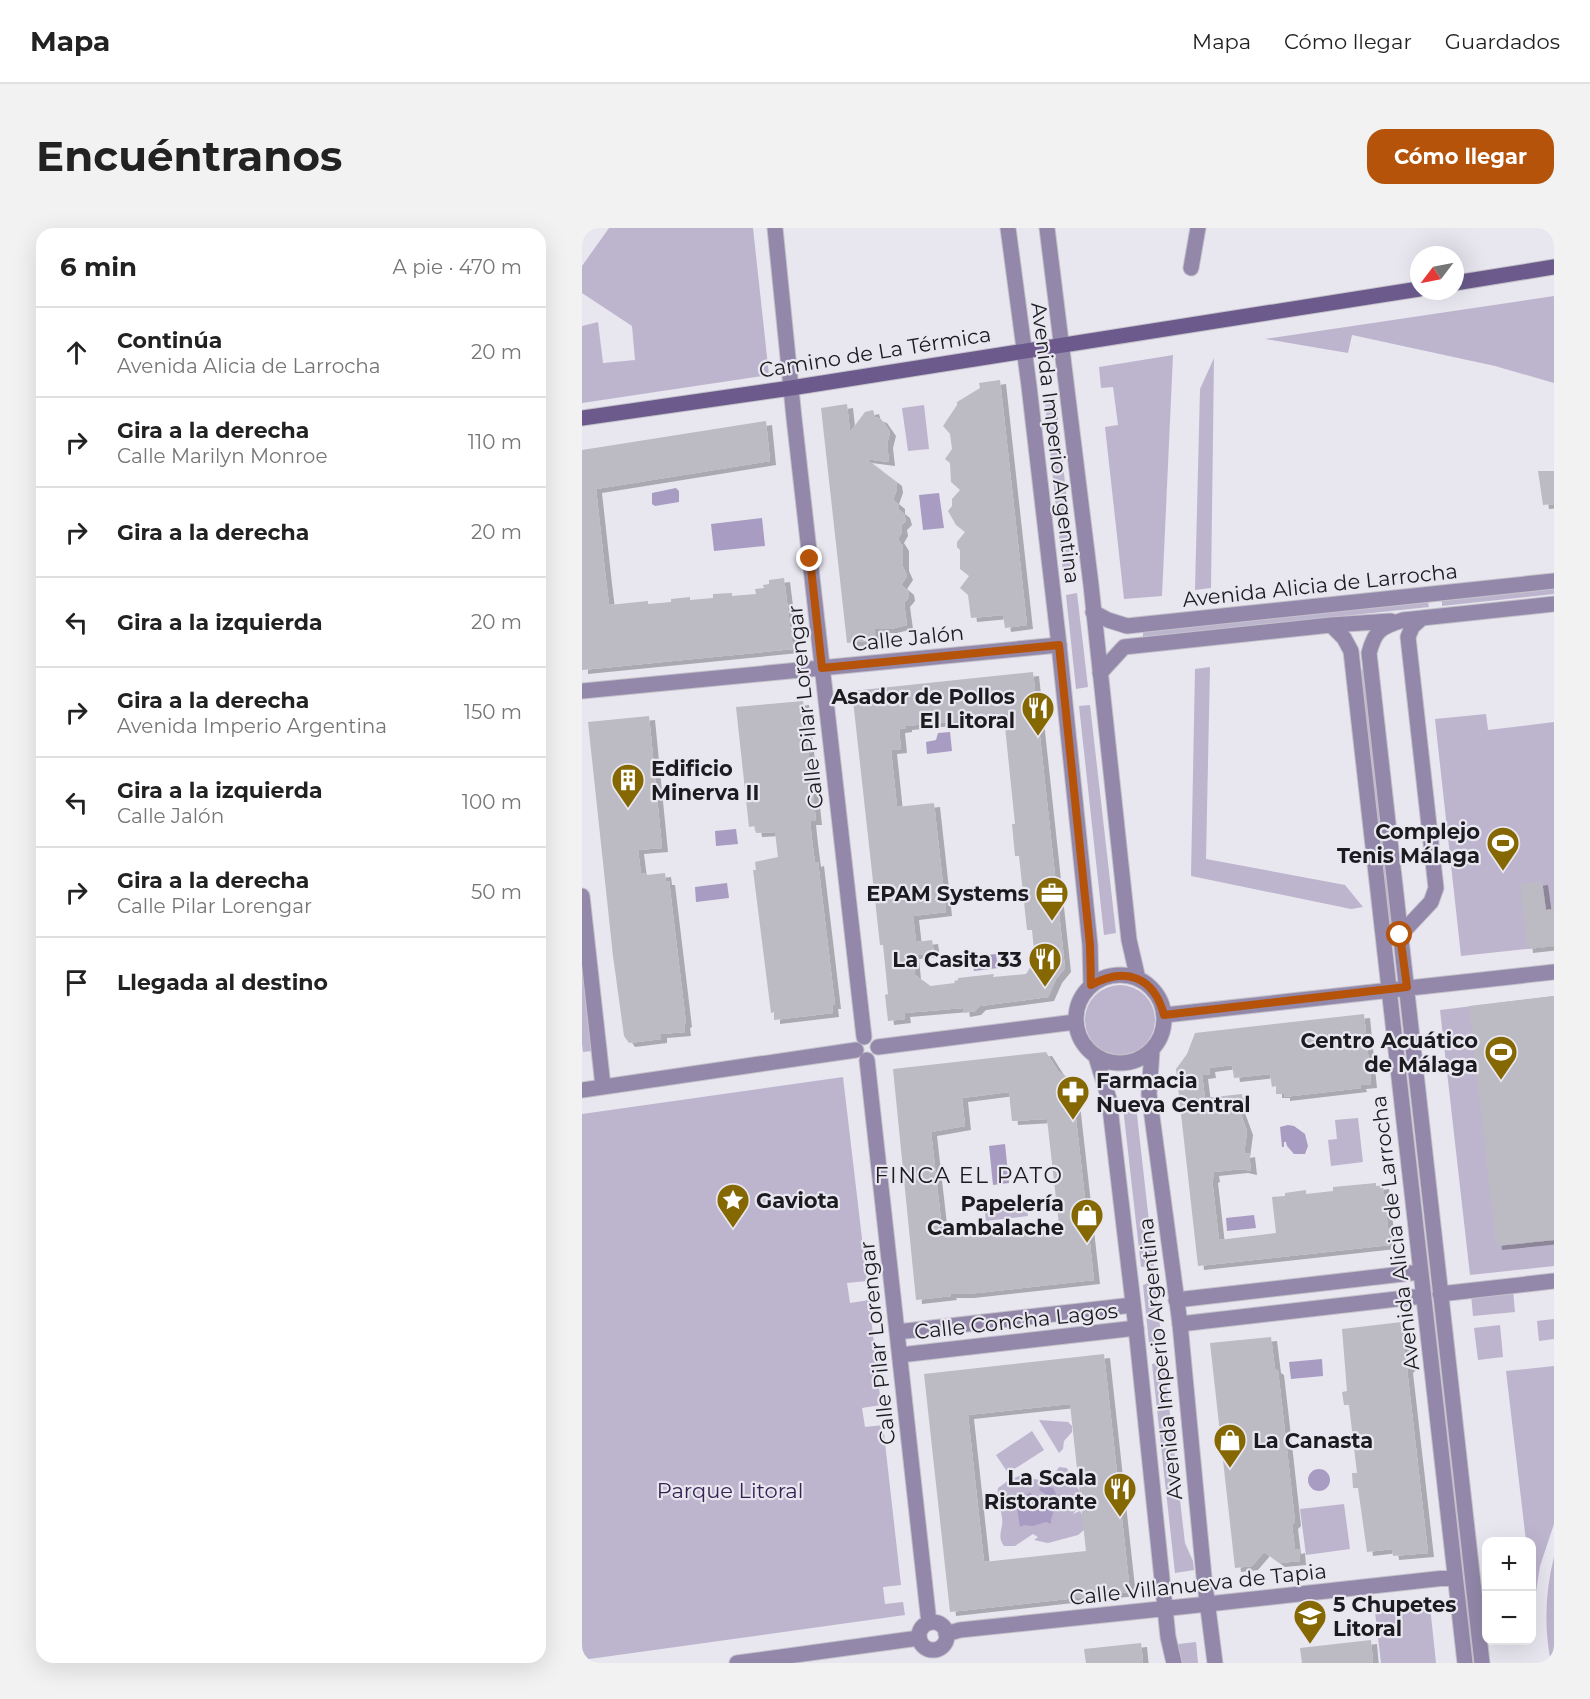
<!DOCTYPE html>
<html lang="es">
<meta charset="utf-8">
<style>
body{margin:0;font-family:Montserrat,sans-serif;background:#f2f2f2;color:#222}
.controls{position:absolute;right:18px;bottom:18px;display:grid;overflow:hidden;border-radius:12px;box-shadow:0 6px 24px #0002}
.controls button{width:54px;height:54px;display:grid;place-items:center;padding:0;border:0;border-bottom:2px solid #e0e0e0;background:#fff;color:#222;font:30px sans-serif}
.compass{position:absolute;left:828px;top:18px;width:54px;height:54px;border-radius:50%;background:#fff;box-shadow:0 6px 24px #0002;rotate:238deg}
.stop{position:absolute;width:18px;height:18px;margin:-14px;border:4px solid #b45309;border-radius:50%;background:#fff}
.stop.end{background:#b45309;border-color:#fff;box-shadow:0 2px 6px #0008}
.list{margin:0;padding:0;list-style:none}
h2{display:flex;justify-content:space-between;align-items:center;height:78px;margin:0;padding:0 24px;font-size:26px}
h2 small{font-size:20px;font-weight:400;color:#767676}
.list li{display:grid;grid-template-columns:39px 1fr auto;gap:18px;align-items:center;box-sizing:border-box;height:90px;padding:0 24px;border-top:2px solid #e0e0e0}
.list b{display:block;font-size:22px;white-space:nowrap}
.list p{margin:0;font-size:20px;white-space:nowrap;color:#767676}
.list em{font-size:20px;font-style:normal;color:#767676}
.icon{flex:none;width:33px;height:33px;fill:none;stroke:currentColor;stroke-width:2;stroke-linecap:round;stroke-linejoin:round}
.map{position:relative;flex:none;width:972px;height:1435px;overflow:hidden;border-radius:18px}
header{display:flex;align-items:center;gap:36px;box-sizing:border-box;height:84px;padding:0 30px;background:#fff;border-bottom:2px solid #e0e0e0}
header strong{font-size:28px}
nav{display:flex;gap:33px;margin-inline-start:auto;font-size:21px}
.intro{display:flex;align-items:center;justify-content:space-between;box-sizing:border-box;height:144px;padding:0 36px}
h1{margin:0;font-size:42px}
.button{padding:15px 27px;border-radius:18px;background:#b45309;color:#fff;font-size:21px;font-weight:700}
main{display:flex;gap:36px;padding:0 36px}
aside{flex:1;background:#fff;border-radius:18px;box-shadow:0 6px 24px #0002}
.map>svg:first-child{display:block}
.green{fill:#bdb5ce}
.water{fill:#a89cc2}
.building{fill:#bcbac3;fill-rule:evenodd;filter:url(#shadow)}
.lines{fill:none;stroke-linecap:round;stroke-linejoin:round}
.minor-casing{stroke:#c3c1ca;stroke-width:17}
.tertiary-casing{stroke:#c3c1ca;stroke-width:17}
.secondary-casing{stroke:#c3c1ca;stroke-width:17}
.minor{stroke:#9388aa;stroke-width:15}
.tertiary{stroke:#9388aa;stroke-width:15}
.secondary{stroke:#6b5a8b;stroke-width:15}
.route{stroke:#b45309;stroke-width:8}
.labels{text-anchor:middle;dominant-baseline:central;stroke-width:4.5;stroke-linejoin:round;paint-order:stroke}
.street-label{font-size:21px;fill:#1c1b1f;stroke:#e8e6ef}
.poi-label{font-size:21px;font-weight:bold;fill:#1c1b1f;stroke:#e8e6ef;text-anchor:end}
.park-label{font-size:21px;fill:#362354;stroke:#e8e6ef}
.neighbourhood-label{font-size:22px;letter-spacing:1.5px;fill:#1c1b1f;stroke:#e8e6ef}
</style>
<header>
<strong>Mapa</strong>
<nav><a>Mapa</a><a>Cómo llegar</a><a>Guardados</a></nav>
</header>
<div class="intro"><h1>Encuéntranos</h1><a class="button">Cómo llegar</a></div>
<main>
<aside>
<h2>6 min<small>A pie · 470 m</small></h2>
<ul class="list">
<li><svg class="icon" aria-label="ahead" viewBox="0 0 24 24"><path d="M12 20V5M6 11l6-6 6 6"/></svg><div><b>Continúa</b><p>Avenida Alicia de Larrocha</p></div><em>20 m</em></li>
<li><svg class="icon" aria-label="right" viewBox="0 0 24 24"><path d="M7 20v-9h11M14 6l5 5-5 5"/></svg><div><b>Gira a la derecha</b><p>Calle Marilyn Monroe</p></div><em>110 m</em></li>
<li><svg class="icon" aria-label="right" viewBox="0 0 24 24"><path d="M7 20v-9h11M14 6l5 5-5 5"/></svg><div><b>Gira a la derecha</b></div><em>20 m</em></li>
<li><svg class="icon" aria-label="left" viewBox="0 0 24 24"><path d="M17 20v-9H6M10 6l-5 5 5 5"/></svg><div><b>Gira a la izquierda</b></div><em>20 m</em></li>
<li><svg class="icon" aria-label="right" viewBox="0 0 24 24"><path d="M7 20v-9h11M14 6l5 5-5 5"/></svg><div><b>Gira a la derecha</b><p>Avenida Imperio Argentina</p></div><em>150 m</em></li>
<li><svg class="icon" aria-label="left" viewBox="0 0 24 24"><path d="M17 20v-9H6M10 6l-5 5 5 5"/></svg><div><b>Gira a la izquierda</b><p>Calle Jalón</p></div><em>100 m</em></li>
<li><svg class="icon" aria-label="right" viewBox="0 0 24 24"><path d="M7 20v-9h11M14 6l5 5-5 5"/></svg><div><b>Gira a la derecha</b><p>Calle Pilar Lorengar</p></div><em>50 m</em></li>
<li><svg class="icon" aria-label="arrive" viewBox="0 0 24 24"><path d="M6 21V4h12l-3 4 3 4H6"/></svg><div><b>Llegada al destino</b></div></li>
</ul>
</aside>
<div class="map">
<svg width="972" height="1435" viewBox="0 0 972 1435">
<defs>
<filter id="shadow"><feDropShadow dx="6" dy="4" stdDeviation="0" flood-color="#0004"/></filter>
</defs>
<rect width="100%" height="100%" fill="#e8e6ef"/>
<!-- green -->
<path class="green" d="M27 0H171L187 147 0 175V98L16 94 21 135 53 132 50 98 0 65V38Z
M972 68V155L913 138 770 107 766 125 683 111Z
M591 127 580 368 542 371 523 199 536 197 531 159 519 160 517 139Z
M632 130 629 360 613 362 618 161Z
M473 165 494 353 482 354 462 166Z
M342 177 347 221 326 223 320 180Z
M972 361V366L860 378V373Z
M495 365 506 459 494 461 484 367Z
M846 374 847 379 561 409V404Z
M628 439 624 631 763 657 781 679 769 681 609 648 613 441Z
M781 441 811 711V713L809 711 778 442Z
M508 477 534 705 522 707 497 478Z
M904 486 906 502 972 494V718L879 728 853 491Z
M0 733 10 823 1 824 0 816Z
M503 792a35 35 0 1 1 70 0a35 35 0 1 1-70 0Z
M972 768V1038L888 1047 858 782Z
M261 849 285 1053 265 1055 268 1075 287 1072 299 1177 280 1180 283 1199 301 1197 319 1357 301 1359 303 1376 321 1374 323 1387 0 1432V886Z
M554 878 572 1038 559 1039 541 879Z
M776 890 781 934 749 938 746 912 755 911 753 892Z
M444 971 446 988 404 993 402 976Z
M569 1054 573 1056 580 1114C575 1118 572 1118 567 1115L561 1057Z
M931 1062 933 1084 891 1088 889 1067Z
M972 1091V1111L957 1113 955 1093Z
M918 1097 921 1129 896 1132 892 1100Z
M582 1134 603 1315 611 1333 612 1342 593 1345 570 1136Z
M972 1138V1296L958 1338 954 1364 950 1369V1314L944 1313 924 1143Z
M457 1192 486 1194 490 1198V1204L482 1213 481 1221 477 1225Z
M450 1203 462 1222 426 1245 414 1227Z
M477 1239 485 1240 489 1251 497 1262 499 1276 491 1286 498 1283 502 1290V1302L496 1307 466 1315 452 1312 456 1309 451 1306 433 1318H422C414 1308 422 1300 420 1290 419 1279 414 1272 416 1260L427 1252 437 1248 463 1253 469 1251Z
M762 1276 768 1321 724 1327 718 1281Z
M972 1329V1435H969C962 1400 963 1364 972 1329Z
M848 1378 854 1435H799L793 1384Z
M614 1414 616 1435H600L598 1430 596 1416Z"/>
<!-- water -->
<path class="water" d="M94 260 97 263V274L73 278 70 276V265Z
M357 265 362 300 341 302 337 267Z
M180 290 183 318 132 323 129 296Z
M368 504 370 523 345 526 344 514 354 512 356 505Z
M154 601 156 616 134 618 133 603Z
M145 655 147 670 114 674 113 659Z
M414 726 416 740 392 743 390 729Z
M706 897 712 898 723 906 726 918 723 926H712L705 918 704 914H702V919H700L698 899Z
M423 916 427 955 411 957 407 918Z
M672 987 674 1000 645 1003 644 990Z
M740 1131 741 1148 709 1151 707 1134Z
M726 1252a11 11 0 1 1 22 0a11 11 0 1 1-22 0Z
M462 1258 471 1260C482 1277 468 1282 469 1296L464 1294 451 1298 442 1297 438 1299 435 1280 439 1272 448 1264 457 1277 461 1278 465 1275V1267L457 1262 458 1259Z"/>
<!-- building -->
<path class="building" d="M418 152 445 397 423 400 421 387 389 390 386 367 378 360 387 348 378 341V322L375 319V314L383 304 374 297 366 283 370 278V271L378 262 369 254 368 235 363 231 370 221 368 206 361 198 375 177V174L398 160 397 155Z
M265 176 268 204 283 184 291 182 293 189 299 191 308 204 305 216 307 234 284 231 314 254 315 261 311 272 317 277V282L322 286 324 293 319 298 320 304 316 311 321 319V339L325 348 319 357 326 363 327 369 322 375 325 397 309 401H292L294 412 265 415 239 180Z
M184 193 188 233 14 261 24 352 27 377 66 373V376L89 374V371L108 369V372L131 370V366L150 365V368L174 366 173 361 182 360 181 357 187 356V352L202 350 211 421 0 442V222Z
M956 243H972V276L961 277Z
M451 444 483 740 474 751 466 769 398 778 393 783 382 785 381 780 322 785 323 791 306 793 303 767 306 766 301 717H298L270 463ZM413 489H422L433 596H430L433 628H437L445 702H450L453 732 444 746 411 749 412 746 376 750V752L372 753 373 755 348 758 333 747 331 727 352 725 350 712 334 714 331 688 364 684 352 575 315 579 309 522 319 521 317 501 324 500V498Z
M221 473 234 593H228L230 612 233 635 236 634 253 777H250L251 785 192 792V784L189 785 171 642H174L173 634 196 629 193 604 174 605 173 598 167 599 154 479Z
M67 488 80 620 56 622 59 646 65 645V647L83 645 84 653H87L104 795 102 796 103 804 79 806V811L47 815 42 808 31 728 6 494Z
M960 653 964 682 972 681V718L945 721 938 656Z
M972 768V1012L914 1018 887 778Z
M782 786 789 856 778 857 779 860 702 869V866H694V858L690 859 688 846 652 850 650 837 627 840 628 846 620 847 623 870 660 866 662 881H657L665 903 662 926 667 925 669 943 660 941 631 944 632 950 630 951 637 1012 694 1005 690 969 703 968V965L724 962V966L751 963V959L794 955V958L801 957 808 1017 616 1038 594 841 605 826 613 805Z
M464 824 476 843 490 855 512 1052 386 1066H368L369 1068 334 1072 311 841ZM427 864 430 893 465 891 477 997 361 1010 349 904 383 898 380 870Z
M820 1094 823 1126 827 1129 828 1138 825 1141 846 1325 811 1328 810 1321 785 1324 776 1260H771L770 1245H775L767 1177H762L760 1164 765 1163 760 1101Z
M689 1109 693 1141 696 1143 702 1195 713 1294 710 1297 713 1322 717 1321 718 1333 697 1335 682 1324 670 1338 653 1340 628 1115Z
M522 1126 548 1364 368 1384 342 1146ZM488 1176 504 1323 402 1334 386 1187Z
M789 1412 791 1435H720L718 1420Z
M559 1415 561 1435H504L502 1421Z"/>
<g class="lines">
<!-- minor casing -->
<g class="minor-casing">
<path id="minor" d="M193 0 212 190 282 809
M609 40 616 0
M511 384 526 392 545 398 972 353
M749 397 809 393
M518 445 542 419 749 397 762 410 769 423 883 1435
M0 463 477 417
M0 668 21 858
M818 707 849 674 854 660 826 409 830 399 840 390
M583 787 972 744
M285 832 347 1395
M858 1066 972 1053
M594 1072 838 1044
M598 1096 841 1068
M315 1104 551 1077
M318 1127 554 1100
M626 1376 872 1349
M337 1408a14 14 0 1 1 28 0a14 14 0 1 1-28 0Z
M900 1435 787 425C793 402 799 399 821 392L972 376"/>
</g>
<!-- tertiary casing -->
<g class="tertiary-casing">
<path id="tertiary" d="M426 0 447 158 477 417 508 717 509 757
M465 0 509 357 547 712 556 751
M494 791a44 44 0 1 1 88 0a44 44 0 1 1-88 0Z
M296 819 493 794
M570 823 567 866 598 1096 622 1349 633 1435
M514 829 527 871 554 1100 586 1409 592 1435
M0 862 274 822
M364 1406 378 1402 626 1376
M155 1435 337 1410"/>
</g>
<!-- secondary casing -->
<g class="secondary-casing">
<path id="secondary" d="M873 55 972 39
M0 190 209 160 837 61"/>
</g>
<!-- minor -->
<use href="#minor" class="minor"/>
<!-- tertiary -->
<use href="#tertiary" class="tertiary"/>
<!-- secondary -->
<use href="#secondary" class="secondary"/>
</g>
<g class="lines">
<!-- route -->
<path class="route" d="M228 331 240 440 477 417 508 717 509 757C544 738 572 749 582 787L825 759 818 707"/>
</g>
<!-- icons -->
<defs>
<g id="restaurant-pin" transform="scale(1.725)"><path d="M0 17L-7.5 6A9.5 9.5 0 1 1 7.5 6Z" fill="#856802" stroke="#e8e6ef"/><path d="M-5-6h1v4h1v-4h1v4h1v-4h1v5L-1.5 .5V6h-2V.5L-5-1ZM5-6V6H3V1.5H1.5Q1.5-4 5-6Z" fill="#fff"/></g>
<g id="building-pin" transform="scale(1.725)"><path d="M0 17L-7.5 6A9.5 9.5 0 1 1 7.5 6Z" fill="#856802" stroke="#e8e6ef"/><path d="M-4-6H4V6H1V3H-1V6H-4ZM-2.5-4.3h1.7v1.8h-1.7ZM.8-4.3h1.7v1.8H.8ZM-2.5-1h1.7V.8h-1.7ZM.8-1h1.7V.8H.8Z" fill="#fff"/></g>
<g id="stadium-pin" transform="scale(1.725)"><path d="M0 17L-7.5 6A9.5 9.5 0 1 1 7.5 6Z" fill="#856802" stroke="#e8e6ef"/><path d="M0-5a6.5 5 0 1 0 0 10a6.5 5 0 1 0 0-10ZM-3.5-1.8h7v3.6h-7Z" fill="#fff"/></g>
<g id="office-pin" transform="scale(1.725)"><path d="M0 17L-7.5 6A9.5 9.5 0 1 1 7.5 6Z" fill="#856802" stroke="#e8e6ef"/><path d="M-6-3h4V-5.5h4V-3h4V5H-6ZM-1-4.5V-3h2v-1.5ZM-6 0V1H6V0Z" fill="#fff"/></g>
<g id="pharmacy-pin" transform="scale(1.725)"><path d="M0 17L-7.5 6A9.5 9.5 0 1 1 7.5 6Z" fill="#856802" stroke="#e8e6ef"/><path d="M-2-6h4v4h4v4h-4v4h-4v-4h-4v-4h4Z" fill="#fff"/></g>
<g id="sight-pin" transform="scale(1.725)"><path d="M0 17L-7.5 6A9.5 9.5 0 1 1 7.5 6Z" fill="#856802" stroke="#e8e6ef"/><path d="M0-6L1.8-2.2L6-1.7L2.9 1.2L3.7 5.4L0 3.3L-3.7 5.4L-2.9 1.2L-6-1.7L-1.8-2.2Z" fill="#fff"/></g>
<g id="shop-pin" transform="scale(1.725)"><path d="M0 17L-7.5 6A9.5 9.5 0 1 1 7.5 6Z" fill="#856802" stroke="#e8e6ef"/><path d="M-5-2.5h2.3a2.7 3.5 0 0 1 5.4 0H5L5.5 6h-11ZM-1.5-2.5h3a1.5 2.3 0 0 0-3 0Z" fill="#fff"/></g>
<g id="school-pin" transform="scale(1.725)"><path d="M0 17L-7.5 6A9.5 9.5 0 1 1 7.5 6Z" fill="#856802" stroke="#e8e6ef"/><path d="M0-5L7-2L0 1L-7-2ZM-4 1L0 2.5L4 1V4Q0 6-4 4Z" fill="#fff"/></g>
</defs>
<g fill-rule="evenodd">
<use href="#restaurant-pin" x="456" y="480"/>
<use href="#building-pin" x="46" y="552"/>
<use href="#stadium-pin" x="921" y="615"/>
<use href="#office-pin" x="470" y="665"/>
<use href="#restaurant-pin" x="463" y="731"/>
<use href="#stadium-pin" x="919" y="824"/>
<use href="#pharmacy-pin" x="491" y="864"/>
<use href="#sight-pin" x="151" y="972"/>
<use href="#shop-pin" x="505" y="987"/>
<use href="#shop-pin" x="648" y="1212"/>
<use href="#restaurant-pin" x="538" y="1261"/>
<use href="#school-pin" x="728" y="1388"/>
</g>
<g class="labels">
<!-- street labels -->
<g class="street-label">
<text transform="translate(293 124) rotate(-9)">Camino de La Térmica</text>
<text transform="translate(474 215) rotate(83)">Avenida Imperio Argentina</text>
<text transform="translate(738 357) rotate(-6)">Avenida Alicia de Larrocha</text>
<text transform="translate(326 410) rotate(-6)">Calle Jalón</text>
<text transform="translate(223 479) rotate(-96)">Calle Pilar Lorengar</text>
<text transform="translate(813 1005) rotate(-97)">Avenida Alicia de Larrocha</text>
<text transform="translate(434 1093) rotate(-6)">Calle Concha Lagos</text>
<text transform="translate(295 1115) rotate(-96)">Calle Pilar Lorengar</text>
<text transform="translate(578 1131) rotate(-96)">Avenida Imperio Argentina</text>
<text transform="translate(616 1356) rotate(-6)">Calle Villanueva de Tapia</text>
</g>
<!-- poi labels -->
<g class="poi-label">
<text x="433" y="468">Asador de Pollos<tspan x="433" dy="24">El Litoral</tspan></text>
<text x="69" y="540" text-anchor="start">Edificio<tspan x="69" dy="24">Minerva II</tspan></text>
<text x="898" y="603">Complejo<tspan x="898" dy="24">Tenis Málaga</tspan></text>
<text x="447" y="665">EPAM Systems</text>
<text x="440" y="731">La Casita 33</text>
<text x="896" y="812">Centro Acuático<tspan x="896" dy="24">de Málaga</tspan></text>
<text x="514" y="852" text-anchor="start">Farmacia<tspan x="514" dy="24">Nueva Central</tspan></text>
<text x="174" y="972" text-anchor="start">Gaviota</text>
<text x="482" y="975">Papelería<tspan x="482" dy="24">Cambalache</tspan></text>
<text x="671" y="1212" text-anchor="start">La Canasta</text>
<text x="515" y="1249">La Scala<tspan x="515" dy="24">Ristorante</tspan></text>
<text x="751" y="1376" text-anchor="start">5 Chupetes<tspan x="751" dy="24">Litoral</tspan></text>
</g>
<!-- park labels -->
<g class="park-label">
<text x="148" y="1262">Parque Litoral</text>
</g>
<!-- neighbourhood labels -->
<g class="neighbourhood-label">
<text x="387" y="947">FINCA EL PATO</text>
</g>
</g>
</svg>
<div class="controls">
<button>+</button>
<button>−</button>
</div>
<svg class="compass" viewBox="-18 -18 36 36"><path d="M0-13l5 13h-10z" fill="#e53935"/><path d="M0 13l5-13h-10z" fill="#767676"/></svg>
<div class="stop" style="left:818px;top:707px"></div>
<div class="stop end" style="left:228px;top:331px"></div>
</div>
</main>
